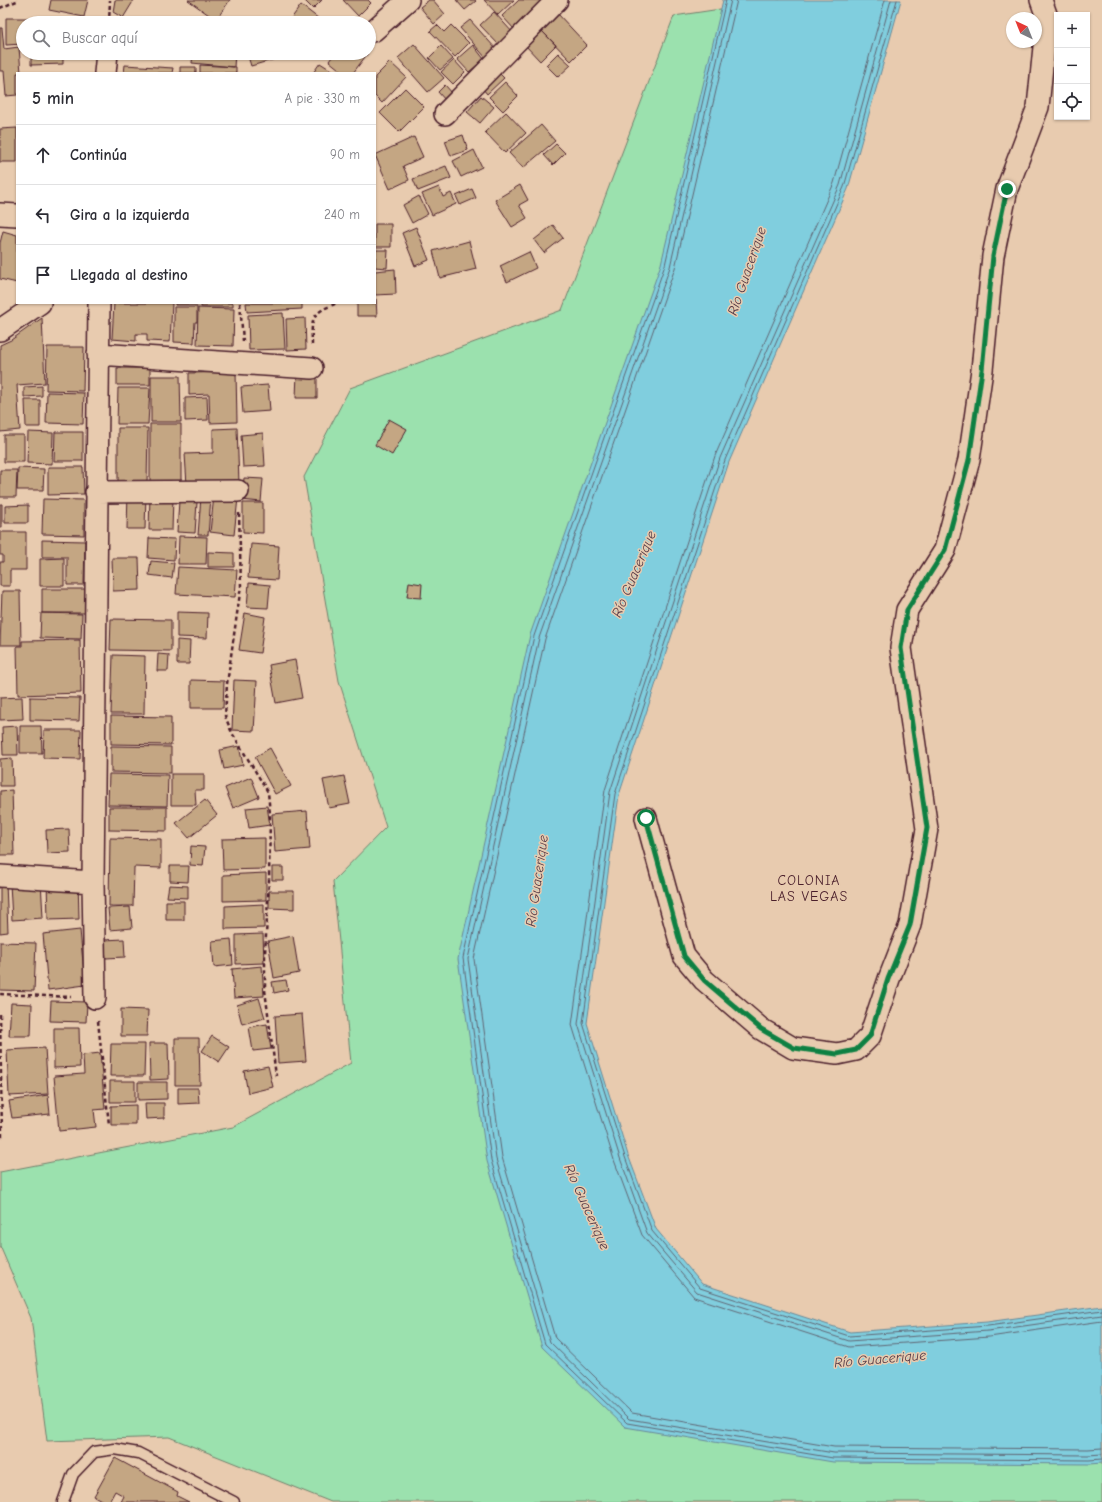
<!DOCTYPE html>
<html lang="es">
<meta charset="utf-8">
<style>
body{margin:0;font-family:"Comic Neue",sans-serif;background:#f7f7f7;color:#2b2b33}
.controls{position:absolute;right:12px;top:12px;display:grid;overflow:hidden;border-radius:0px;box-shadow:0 1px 3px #0004}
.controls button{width:36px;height:36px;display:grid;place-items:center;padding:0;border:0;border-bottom:1px solid #e1e1e2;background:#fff;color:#2b2b33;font:20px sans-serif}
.compass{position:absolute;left:1006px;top:12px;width:36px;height:36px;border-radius:50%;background:#fff;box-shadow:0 1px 3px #0004;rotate:317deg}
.stop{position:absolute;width:12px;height:12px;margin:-9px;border:3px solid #0b8043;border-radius:50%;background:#fff}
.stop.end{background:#0b8043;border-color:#fff;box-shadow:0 1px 4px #0008}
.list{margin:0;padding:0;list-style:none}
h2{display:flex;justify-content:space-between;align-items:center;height:52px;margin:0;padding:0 16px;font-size:17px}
h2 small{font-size:13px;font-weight:400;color:#7c7c81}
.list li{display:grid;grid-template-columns:26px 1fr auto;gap:12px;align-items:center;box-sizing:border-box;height:60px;padding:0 16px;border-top:1px solid #e1e1e2}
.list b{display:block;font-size:15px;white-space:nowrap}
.list em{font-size:13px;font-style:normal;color:#7c7c81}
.icon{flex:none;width:22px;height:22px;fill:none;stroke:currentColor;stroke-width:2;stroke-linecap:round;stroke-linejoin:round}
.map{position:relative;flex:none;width:1102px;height:1502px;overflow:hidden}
.search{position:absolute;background:#fff;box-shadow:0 1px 3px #0004;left:16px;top:16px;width:360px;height:44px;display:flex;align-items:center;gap:10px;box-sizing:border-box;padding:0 14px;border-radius:22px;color:#7c7c81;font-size:15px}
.panel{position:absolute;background:#fff;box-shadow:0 1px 3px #0004;left:16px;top:72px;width:360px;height:232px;border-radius:0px}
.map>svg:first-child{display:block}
.green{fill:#9be1ae;stroke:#72806c}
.water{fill:#80cede;stroke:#6a8896}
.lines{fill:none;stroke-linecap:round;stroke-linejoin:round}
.shore{stroke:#606573;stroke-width:1}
.building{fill:#c4a683;stroke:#4a1f2b}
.service-casing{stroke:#4a1f2b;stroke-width:13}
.minor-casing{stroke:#4a1f2b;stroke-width:24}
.path{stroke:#4a1f2b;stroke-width:2.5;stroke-dasharray:4 3;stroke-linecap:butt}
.service{stroke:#e8cbaf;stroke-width:10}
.minor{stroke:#e8cbaf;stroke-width:21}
.route{stroke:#0b8043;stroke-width:5}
.labels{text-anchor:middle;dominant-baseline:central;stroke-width:3;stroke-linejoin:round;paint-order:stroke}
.water-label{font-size:14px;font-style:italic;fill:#523946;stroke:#e8cbaf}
.neighbourhood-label{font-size:14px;letter-spacing:1px;fill:#4a1f2b;stroke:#e8cbaf}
</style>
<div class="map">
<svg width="1102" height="1502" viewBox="0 0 1102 1502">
<rect width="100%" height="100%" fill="#e8cbaf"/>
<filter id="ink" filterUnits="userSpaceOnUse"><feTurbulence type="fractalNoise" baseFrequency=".025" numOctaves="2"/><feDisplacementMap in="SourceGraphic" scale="8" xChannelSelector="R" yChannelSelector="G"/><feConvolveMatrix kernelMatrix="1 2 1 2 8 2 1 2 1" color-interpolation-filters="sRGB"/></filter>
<g filter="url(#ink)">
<!-- green -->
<path class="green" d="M780 0 577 541 561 1301 1102 1418V1502H331L169 1437 47 1441 31 1318 0 1246V1172L233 1127 351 1063 333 881 386 827 339 681 304 477 350 388 562 310 674 16Z"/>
<!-- water -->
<path class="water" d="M723 0H901L848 189 729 462 619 795 587 1023 628 1155 656 1229 702 1284 850 1332 987 1322 1102 1306V1463L1089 1464 833 1462 625 1427 542 1347 487 1161 458 959 530 635 661 264Z"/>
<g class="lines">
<!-- shore -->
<path class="shore" d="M726 0 665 265 534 636 463 958 491 1160 545 1344 627 1423 833 1458 1089 1460 1102 1459
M731 0 670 267 539 638 468 959 496 1159 550 1342 629 1419 834 1453 1088 1455 1102 1454
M737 0 675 268 545 639 474 959 502 1157 555 1338 632 1413 834 1447 1088 1449 1102 1448
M885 0 834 183 715 456 605 790 572 1025 614 1160 642 1235 694 1297 849 1347 989 1337 1102 1321
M891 0 840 185 720 458 610 792 578 1024 620 1158 647 1233 697 1292 849 1341 988 1331 1102 1315
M897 0 844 187 725 460 615 794 583 1023 625 1157 652 1231 700 1288 849 1336 988 1326 1102 1310"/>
</g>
<!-- building -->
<path class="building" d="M51 0H88L84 17 49 10Z
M115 0H134L123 18 113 12Z
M188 0H230L216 20Z
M304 0H322L313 9Z
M343 0H368L371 3 358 16Z
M429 0H433L445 14 434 24 420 7Z
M456 0H475L476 1 465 10Z
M484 0H514L498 15Z
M519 0H540L543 3 515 30 502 16Z
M301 5 323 22 322 23H297L291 19Z
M494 12 513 33 500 46 480 25Z
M557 13 587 45 571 61 540 29Z
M6 18H27V23H23V44L6 45Z
M470 20 496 49 486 58 460 28Z
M437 25 444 32 451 25 469 43 455 57 430 31Z
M0 28H2L4 49 19 47 21 73H17V95L6 96 4 71H0Z
M540 29 556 45 540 61 525 45Z
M414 44 444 78 428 92 398 58Z
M473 45 484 59 469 72 457 59Z
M441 46 453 59 440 70 429 58Z
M31 53H63V64L31 65Z
M193 53H235L234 67 192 63Z
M247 53H281L282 57 251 66Z
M335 53H368L353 73H344L329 61Z
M558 53 571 65 558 77 546 65Z
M454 60 465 72 453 84 441 72Z
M390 62 406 77 382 103 375 96V77Z
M320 63 336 73H313Z
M125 65 173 68 172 73H124Z
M200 65 236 67V73H200Z
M180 67H196V73H180Z
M499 73 504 78 487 94 483 89Z
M505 82 518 96 503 111 489 97Z
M445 85 453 94 446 101 438 92Z
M405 88 424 107 399 132 380 113Z
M481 96 494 107 480 123 467 112Z
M506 112 526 133 505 153 485 132Z
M541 125 555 141 523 168 509 153Z
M17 128V162H0V129Z
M463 135 468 150 451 156 445 141Z
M414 137 423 157 403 166 409 180 390 189 375 155Z
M556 144 565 153 553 165 544 155Z
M474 150 482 167 461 177 453 161Z
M446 166 451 178 418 191 413 179Z
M520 185 528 200 519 205 527 218 512 227 495 200Z
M439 187 443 197 451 193 456 204 432 215 422 194Z
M472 189 476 198 460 205 456 196Z
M419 196 428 214 412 223 403 205Z
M375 224H391V247H375Z
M553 225 563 238 544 253 534 240Z
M416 227 429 260 415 266 402 233Z
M3 231 17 235V283L0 279V243Z
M469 241 476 269 440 278 433 251Z
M376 250H388L387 268 375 267Z
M529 252 536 268 507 282 500 266Z
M395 269 396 294 375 295V271Z
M375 299H376L377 316H357V303H375Z
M114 303H172L170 342 147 341V334H136V341L112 339Z
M175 303H199V305H175Z
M201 303H233V307H201Z
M246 303H302V309L247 312Z
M174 307H197V322H195L194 343 174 342Z
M198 308 234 309 233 346 197 345Z
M283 313 285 349 249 350 248 315Z
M42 318 45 383 17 385 20 430 0 432V345L11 340Z
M305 318 306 349 287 350 286 319Z
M47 347H84L83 391 46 390Z
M117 368H150V385H117Z
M236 372 237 422 210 423 209 394 189 395V373Z
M297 373H317V398H296Z
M151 376H180L181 422H151Z
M268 385 270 411 243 413 241 387Z
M42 386V396L24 397V387Z
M118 388H150L148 424H117Z
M47 392 84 393 83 424 46 423Z
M207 397 208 420 185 421V398Z
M25 400H40V427H26Z
M389 419 407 429 392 455 375 445Z
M150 424H181V483L150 482Z
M118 428H148L147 483H118Z
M237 428 239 483 187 485 185 454 213 453V429Z
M28 432 53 433 52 464 27 463Z
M55 432H83V461H54Z
M263 433 265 466 243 467 241 435Z
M4 435H24V462H4Z
M48 467H83L84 494 48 495Z
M18 468 44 469 43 490H17Z
M0 470H17L16 497H0Z
M244 478 263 479 261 502 242 500Z
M128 492 146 493 145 529H127Z
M150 496 173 497 172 530H149Z
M214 496 238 498 234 535 210 532Z
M201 497H211L208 535H198Z
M43 499 84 500V535L42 534Z
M179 501 197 502 195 533 177 532Z
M243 503H263V533L243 532Z
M0 504H2V527H0Z
M28 505V523H5V506Z
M0 532H26V570H10V586H0V562H3V555H0Z
M179 536 207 537 206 564H178Z
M149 538 175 539 174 560 148 558Z
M42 540 85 541 84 585H67V557H42Z
M251 544 279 546 277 580 248 578Z
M208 552 234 553V567H208Z
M64 558V586H40V559Z
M112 558H139L140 590 113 591Z
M151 561 174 563 172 578 149 575Z
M178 567 237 570 235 597 176 594Z
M409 582 422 584 421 598 407 597Z
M249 583 270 585 268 608 247 607Z
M42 589H85V613H42Z
M2 591H20L21 645H0Z
M177 612 208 613 207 638 177 637Z
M41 613 82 614 81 639 40 638Z
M245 613 265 617 260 653 239 650Z
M111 619 171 620V651L110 650Z
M80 640 81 693 18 695 17 646H22V641Z
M177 640 190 641 189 664H177Z
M158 654 169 655 168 671H157Z
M113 655 145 656 144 714H111Z
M295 660 302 698 276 703 269 665Z
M191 680 224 681 223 708H191Z
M234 680 257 681 254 731 232 730Z
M22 697 23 719 0 720V698Z
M30 697 80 698 79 721 30 720Z
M111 716 171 717V745L111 744Z
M17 726 18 755H3L2 727Z
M20 726H41L42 753H20Z
M44 730H81L80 759 43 758Z
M111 746 171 747V773L111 772Z
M239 746 243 765 224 769 220 750Z
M270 748 291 786 275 794 255 757Z
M12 758 13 786H0V759Z
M109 774 168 775 167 806 108 805Z
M171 774H204V790H195L196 805H171Z
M344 776 350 804 329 808 323 780Z
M251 777 259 797 233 808 225 788Z
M12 790 14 855H0V791Z
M205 800 217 815 189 838 176 823Z
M267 806 270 825 249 828 246 808Z
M109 807H167V831L109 830Z
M307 811 310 849 275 852 272 814Z
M69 829 70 852 47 853 46 830Z
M110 838 161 839V868L134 867 133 906H109Z
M265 838V869L223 870 222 839Z
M191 846 205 847 203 866 190 865Z
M170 866H189L188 882 170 881Z
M272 867H283V880H272Z
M266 873V900L223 901V875Z
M78 879 79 919 48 920 47 880Z
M41 881 43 918 12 920 10 883Z
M0 883H6L8 932 0 933Z
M169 885 188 886V898L167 897Z
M269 891H294V909L269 908Z
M166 901H184V920H166Z
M264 904V928L225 929V906Z
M130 907 132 928 110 930 108 908Z
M80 930 85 985 48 990 43 934Z
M263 934 264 963 236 964V935Z
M293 936 299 973 274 978 268 941Z
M124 939 125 957 106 958 104 940Z
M231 939 233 965 214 967 212 941Z
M0 942 36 943 34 991 0 990Z
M262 966 264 996 234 998 232 969Z
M286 980 288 990 274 993 272 982Z
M259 998 265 1018 242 1024 237 1005Z
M51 1001 87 1002 86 1022 50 1021Z
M11 1003 32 1004 31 1036H9Z
M121 1009 148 1010 147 1036H121Z
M302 1014 306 1061 278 1063 275 1016Z
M267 1024 271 1049 253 1051 249 1027Z
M54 1028H79L80 1067 54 1068Z
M212 1036 229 1047 219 1062 202 1051Z
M175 1038H199L200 1085H175Z
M149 1043H168L169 1079 150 1080Z
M111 1044H145L144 1076H110Z
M45 1048 48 1094 9 1096 7 1050Z
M100 1053 105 1109 94 1110 96 1127 59 1131 54 1076 84 1074 83 1055Z
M268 1066 273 1087 248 1093 244 1071Z
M110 1081H135V1102H110Z
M138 1082H167V1099L138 1100Z
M178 1088H198L199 1103 178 1104Z
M48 1095 50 1114 12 1118 9 1101Z
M145 1103H164V1118L146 1119Z
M136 1105V1125H111V1106Z
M115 1458 178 1492 177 1496 189 1502H121L124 1496 115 1491 109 1502H105L94 1496Z"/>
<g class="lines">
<!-- service casing -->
<g class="service-casing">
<path id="service" d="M63 1502 73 1474 94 1452 115 1449 138 1453 234 1502"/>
</g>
<!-- minor casing -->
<g class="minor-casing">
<path id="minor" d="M373 31 408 0
M105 73 107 53
M445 114 557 0
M0 214 17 215
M0 330 40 303
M98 354 312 368
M96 492 238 491
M646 818 684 956 704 980 761 1029 793 1048 837 1054 856 1050 870 1036 889 979 910 925 927 829 901 648 907 610 945 550 969 460 982 370 993 256 1007 189 1038 107 1047 17 1041 0
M0 876 93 882
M95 998 93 882 99 303"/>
</g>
<!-- path -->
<path class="path" d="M0 8 19 0
M109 23 110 0
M240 303 243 341
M312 345C312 332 309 318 322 310 326 307 332 306 336 303
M239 513 241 586 227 684 225 716 232 733 268 792 270 814 269 880 265 954V990L276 1076
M0 994 71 997
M0 1014 2 1136H0
M98 1021 109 1125"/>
<!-- service -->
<use href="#service" class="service"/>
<!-- minor -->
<use href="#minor" class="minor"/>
</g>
</g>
<g class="lines" filter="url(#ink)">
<!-- route -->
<path class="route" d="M646 818 684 956 704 980 761 1029 794 1048 837 1054 856 1050 870 1036 888 979 910 925 927 828 901 648 907 610 945 550 969 460 982 370 993 256 1007 189"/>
</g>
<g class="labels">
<!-- water labels -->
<g class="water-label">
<text transform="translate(747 271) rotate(-71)">Río Guacerique</text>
<text transform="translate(634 574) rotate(-67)">Río Guacerique</text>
<text transform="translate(537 881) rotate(-82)">Río Guacerique</text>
<text transform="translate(587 1207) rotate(66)">Río Guacerique</text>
<text transform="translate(880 1359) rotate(-5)">Río Guacerique</text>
</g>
<!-- neighbourhood labels -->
<g class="neighbourhood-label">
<text x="809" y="880">COLONIA<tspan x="809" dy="16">LAS VEGAS</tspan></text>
</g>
</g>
</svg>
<div class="controls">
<button>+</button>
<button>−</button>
<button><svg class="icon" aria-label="locate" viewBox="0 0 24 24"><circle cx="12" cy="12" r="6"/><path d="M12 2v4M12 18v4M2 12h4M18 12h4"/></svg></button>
</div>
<svg class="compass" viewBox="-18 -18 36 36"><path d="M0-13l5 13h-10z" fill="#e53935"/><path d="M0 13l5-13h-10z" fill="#7c7c81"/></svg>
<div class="stop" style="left:646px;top:818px"></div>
<div class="stop end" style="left:1007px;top:189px"></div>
<div class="search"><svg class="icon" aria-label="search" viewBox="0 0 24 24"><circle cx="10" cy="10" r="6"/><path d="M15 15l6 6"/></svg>Buscar aquí</div>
<section class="panel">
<h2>5 min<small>A pie · 330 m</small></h2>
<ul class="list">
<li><svg class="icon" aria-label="ahead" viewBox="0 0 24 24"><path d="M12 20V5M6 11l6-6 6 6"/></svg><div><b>Continúa</b></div><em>90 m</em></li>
<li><svg class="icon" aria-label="left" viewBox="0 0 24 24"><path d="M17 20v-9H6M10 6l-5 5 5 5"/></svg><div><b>Gira a la izquierda</b></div><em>240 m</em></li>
<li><svg class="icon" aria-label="arrive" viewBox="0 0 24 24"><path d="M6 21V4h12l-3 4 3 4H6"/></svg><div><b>Llegada al destino</b></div></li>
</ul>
</section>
</div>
